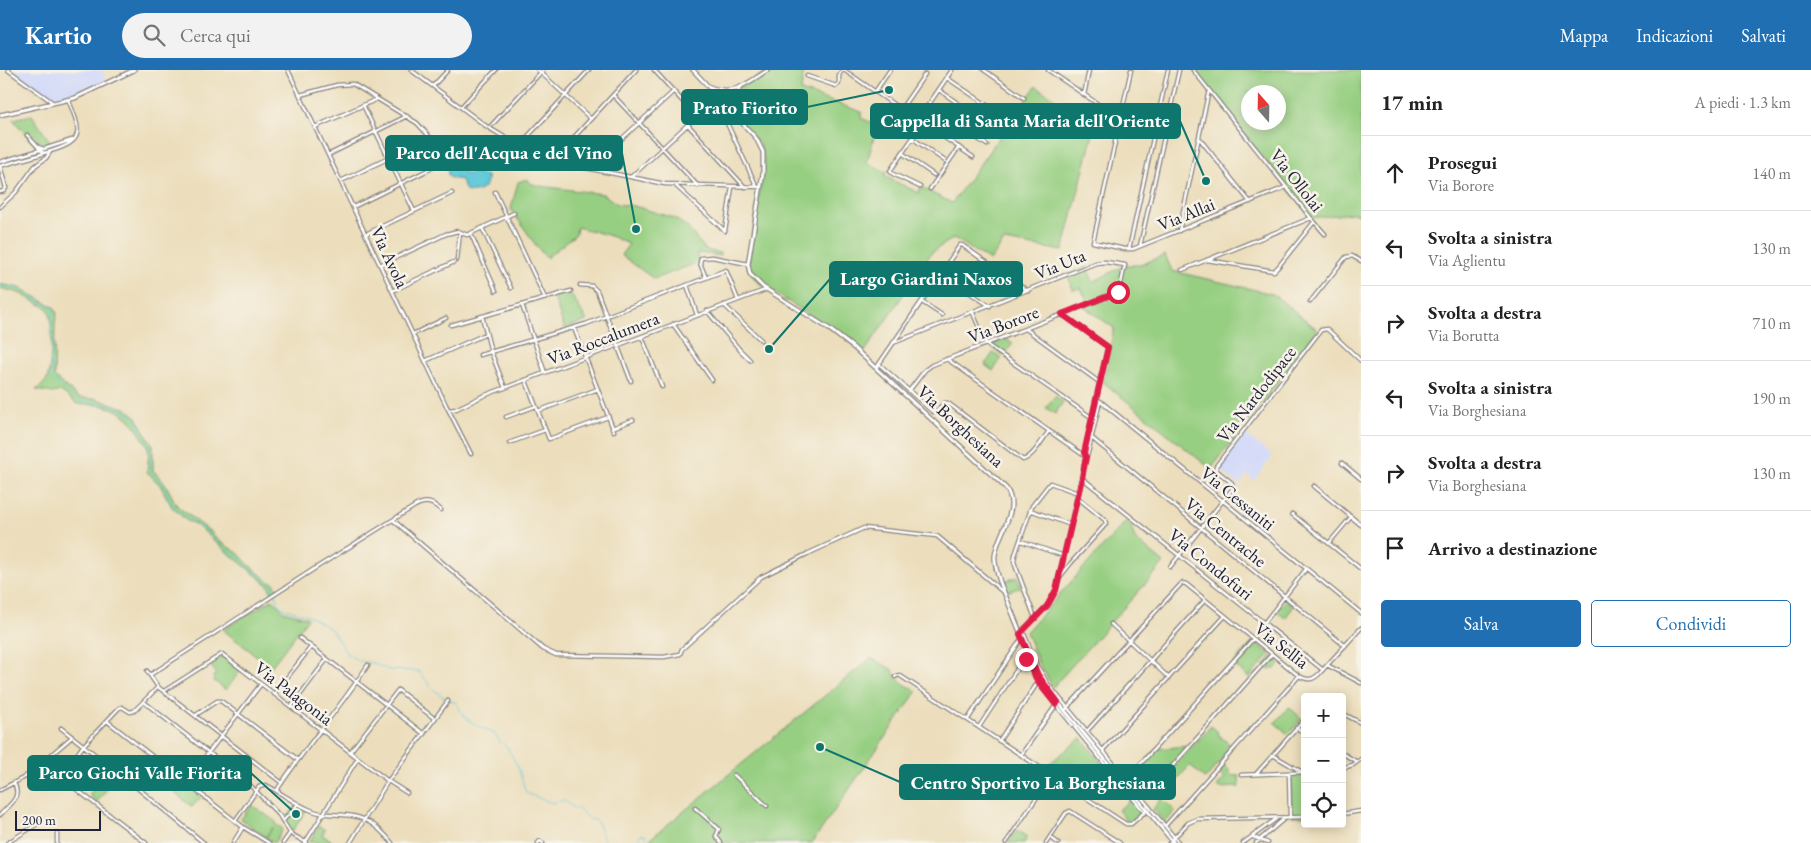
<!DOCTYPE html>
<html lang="it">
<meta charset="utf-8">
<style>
body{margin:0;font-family:"EB Garamond",serif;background:#f2f2f2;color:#222}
.controls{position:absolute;right:15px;bottom:15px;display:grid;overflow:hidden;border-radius:5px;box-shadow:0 2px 12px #0003}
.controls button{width:45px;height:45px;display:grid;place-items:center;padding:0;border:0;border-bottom:1px solid #e0e0e0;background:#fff;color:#222;font:25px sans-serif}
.compass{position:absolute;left:1241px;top:15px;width:45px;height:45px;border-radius:50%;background:#fff;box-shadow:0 2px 12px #0003;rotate:340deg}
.scale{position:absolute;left:15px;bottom:12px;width:86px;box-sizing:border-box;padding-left:5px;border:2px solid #22223b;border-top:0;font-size:14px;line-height:18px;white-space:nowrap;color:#22223b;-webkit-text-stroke:4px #f7f3e8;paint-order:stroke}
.stop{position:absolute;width:15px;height:15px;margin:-11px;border:4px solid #e11d48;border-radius:50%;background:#fff}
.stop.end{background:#e11d48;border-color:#fff;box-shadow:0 1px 5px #0008}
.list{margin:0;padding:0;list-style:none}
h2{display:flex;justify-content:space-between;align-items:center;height:65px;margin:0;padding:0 20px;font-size:21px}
h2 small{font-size:16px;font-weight:400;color:#767676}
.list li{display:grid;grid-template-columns:32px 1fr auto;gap:15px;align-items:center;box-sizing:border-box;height:75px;padding:0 20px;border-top:1px solid #e0e0e0}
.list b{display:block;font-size:19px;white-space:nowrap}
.list p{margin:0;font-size:16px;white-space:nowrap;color:#767676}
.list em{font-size:16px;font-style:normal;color:#767676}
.actions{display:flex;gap:10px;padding:15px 20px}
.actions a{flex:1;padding:11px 0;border:1px solid #1f6fb2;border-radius:5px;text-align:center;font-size:18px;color:#1f6fb2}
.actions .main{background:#1f6fb2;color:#fff}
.icon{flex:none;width:28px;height:28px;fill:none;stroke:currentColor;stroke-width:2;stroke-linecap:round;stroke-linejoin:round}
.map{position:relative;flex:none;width:1361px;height:773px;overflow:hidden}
header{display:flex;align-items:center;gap:30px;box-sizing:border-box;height:70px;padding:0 25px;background:#1f6fb2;color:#fff}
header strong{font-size:24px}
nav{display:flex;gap:28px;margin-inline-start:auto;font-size:18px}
.search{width:350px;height:45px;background:#f2f2f2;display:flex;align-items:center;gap:12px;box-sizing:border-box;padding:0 18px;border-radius:28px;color:#767676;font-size:19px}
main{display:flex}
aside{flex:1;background:#fff}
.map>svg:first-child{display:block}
.built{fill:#d1d9f9}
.green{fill:#97cf82;stroke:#5c785e;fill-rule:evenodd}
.water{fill:#5dc8d8;stroke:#40758a}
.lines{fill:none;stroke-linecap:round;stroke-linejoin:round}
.stream{stroke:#5dc8d8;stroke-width:1}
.street-casing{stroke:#87807c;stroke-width:5}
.secondary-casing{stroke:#87807c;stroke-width:5.5}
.street{stroke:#fff;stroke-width:2.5}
.secondary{stroke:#fff;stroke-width:3}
.route{stroke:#e11d48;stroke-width:6}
.labels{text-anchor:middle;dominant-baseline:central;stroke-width:5;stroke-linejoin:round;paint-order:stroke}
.street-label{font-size:18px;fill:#22223b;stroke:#f7f3e8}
.leader{fill:none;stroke:#0f766e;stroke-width:2}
.callout-dot{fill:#0f766e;stroke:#f7f3e8;stroke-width:2}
.callout{fill:#0f766e;stroke:#0f766e;stroke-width:2}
.callout-label{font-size:19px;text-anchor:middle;font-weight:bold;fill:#fff}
</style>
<header>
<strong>Kartio</strong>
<div class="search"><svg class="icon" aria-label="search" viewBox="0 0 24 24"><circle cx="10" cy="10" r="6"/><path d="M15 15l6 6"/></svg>Cerca qui</div>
<nav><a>Mappa</a><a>Indicazioni</a><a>Salvati</a></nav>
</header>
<main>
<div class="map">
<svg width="1361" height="773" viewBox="0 0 1361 773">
<rect width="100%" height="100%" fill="#f7f3e8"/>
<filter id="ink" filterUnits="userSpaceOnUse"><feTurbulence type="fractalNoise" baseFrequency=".02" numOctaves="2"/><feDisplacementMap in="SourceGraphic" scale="10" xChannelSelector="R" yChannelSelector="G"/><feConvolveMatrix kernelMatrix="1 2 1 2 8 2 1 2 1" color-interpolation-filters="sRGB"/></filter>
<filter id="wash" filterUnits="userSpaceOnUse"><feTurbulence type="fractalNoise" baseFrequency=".0096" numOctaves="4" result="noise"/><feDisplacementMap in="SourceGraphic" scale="20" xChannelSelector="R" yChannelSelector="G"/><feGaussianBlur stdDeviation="1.12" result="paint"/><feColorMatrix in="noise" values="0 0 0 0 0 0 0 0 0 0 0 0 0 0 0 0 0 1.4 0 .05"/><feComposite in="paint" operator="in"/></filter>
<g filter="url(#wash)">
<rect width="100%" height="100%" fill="#ecdebc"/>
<!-- built -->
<path class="built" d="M12 0H102L106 11 86 20 61 27 41 22Z
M1245 364 1273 386 1254 410 1247 405 1239 415 1218 398Z"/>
<!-- green -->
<path class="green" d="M768 0H804L801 21 862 42 861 48 877 55 867 93 887 102 884 106 919 123 920 117 952 133 1036 16 1091 55 1110 45 1117 50 1114 64 1094 60 1063 181 1004 171 990 191 954 168 932 182 864 283 847 269 756 211 748 198 764 90 760 74 720 29 725 21 743 16Z
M1194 0H1361V144L1353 143 1311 148ZM1248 22H1278V52H1248Z
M32 45 50 72V75L41 76 42 74 33 64 27 66 13 49Z
M527 109 532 114 540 116 603 124 617 134 634 136 674 148 687 157 706 180 720 183V186L698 183 697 193 654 209 621 185 629 174 608 165 577 157 576 164 546 188 535 174 511 139 518 112Z
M1165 185 1172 201 1273 224 1318 260 1211 399 1103 312 1114 258 1083 236 1088 233 1081 218 1073 220 1068 205 1087 197 1093 212 1125 195H1140Z
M0 214 20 218 55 238 57 244 55 253 54 307 79 328 97 329 118 336 125 338 137 347 142 358 153 375V400L166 415 177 436 211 462 220 472 238 483 248 494 268 511 274 513 278 519 272 523 268 515 220 476 205 462 193 453 187 451 172 437 160 415 147 402 149 382 147 374 132 352 121 342 111 338 101 335 77 334 61 321 53 323 36 320C41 317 44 314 47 309 52 295 53 256 49 241L47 238 19 223 0 218Z
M570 222 587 251 564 258 554 227Z
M1006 269 1013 273 1004 286 989 275Z
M993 283 1002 288 993 301 985 295Z
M1055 326 1063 332 1055 344 1046 338Z
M1126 451 1130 454 1135 469 1164 493 1053 617 1039 594 1026 562Z
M1017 507 1021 517 1007 522 1003 512Z
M273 529 283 541 308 548 271 597 223 560Z
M1286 530 1294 536 1285 548 1276 541Z
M1254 571 1270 584 1249 608 1233 594Z
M1272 586 1280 593 1274 600 1272 598 1269 600 1264 596Z
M219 587H224L241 600 226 620 214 611 213 607 216 603 209 593Z
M871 588 893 600C894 611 909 616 917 621L812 773H652L650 769Z
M1289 637 1302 649 1288 664 1275 653Z
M1211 656 1218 662 1217 664 1233 677 1205 709 1190 695 1171 717 1162 710Z
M1081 668 1102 693 1087 705 1079 697 1064 710 1044 698Z
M1188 676 1143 727 1129 709 1156 679Z
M1224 695 1230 701 1229 705 1239 706V717L1219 718 1217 716 1225 708 1217 703Z
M1295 705H1305V746H1292L1291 709Z
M99 712 107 719 97 732 89 725Z
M183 712 201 727 192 737 175 723Z
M1162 728 1175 741 1165 753 1153 739Z
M1132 729 1143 743 1129 754 1118 740Z
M298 734 307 739 292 762 284 750Z
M252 735 276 752 275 754 283 759 274 773 266 768 273 757 266 767 241 749Z
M319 756 325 760 322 765 331 770 329 773 309 772Z
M1017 760 1028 767 1024 773H1008Z"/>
<!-- water -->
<path class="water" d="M458 95 461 96 464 104H470L473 102 487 106C489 118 477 125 466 121L461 110 450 108 448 105 447 97Z"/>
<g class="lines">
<!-- stream -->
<path class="stream" d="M0 216 16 218 51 237 53 239 51 265 54 275 50 289 52 297 49 308 61 316 77 330 109 335 122 339 136 349 141 363 149 374 151 403 165 417 173 437 190 451 195 453 198 457 207 461 224 479 240 488 247 497 271 513 280 537 309 546 331 559 347 584 359 591 373 593 388 600 418 601 433 619 445 628 457 633 462 644 467 649 479 657 495 664 500 672 507 677 518 697 526 723 552 733 563 730 574 738 579 739 588 749 595 750 597 752 605 773
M639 773V766L642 764 645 765 649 773"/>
</g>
</g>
<g filter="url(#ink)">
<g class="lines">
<!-- street casing -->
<g class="street-casing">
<path id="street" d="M8 0 52 32
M288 0 446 335 471 384
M411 0 486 56 527 81 537 86 576 96 665 114 761 117
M538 0 591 49
M654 0 697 47
M844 0 909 45 916 46 923 43 952 0
M984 0 1024 28
M1048 0 1120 49
M1131 0 1093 172 1124 179H1133L1286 117
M1193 0 1311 148 1325 164
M807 6 836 16 839 13V5L842 0
M947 8 1009 50
M433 16 448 0
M708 16C734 27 747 13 768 0
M939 20 997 61
M875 22 890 0
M300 25 337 15 353 14 417 53 429 66 418 74 341 111
M613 25 698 116
M1084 25 1089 0
M716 30 757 117
M363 35 414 141
M928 35 987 75
M461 37 496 0
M901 39 925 4
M733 43 732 30 741 17
M916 46 923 53 890 101 893 104 920 117
M1158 46 1161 49 1168 47
M923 53 973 87
M1155 54 1161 53 1166 56
M688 55 745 117
M315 57 377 29
M489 58 543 0
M27 65 38 77
M912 68 945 91
M1199 68 1250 132
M519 76 589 0
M40 80 44 83C84 72 83 65 68 29
M902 83 934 105
M328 85 407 46
M553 90 636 0
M0 92 40 80 38 77 44 79 72 70
M0 96 42 84
M0 96 6 118 4 121 0 122
M590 98 674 21
M631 107 712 32 720 29 724 21
M676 116 725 161 732 117
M930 119 959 77
M495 122 545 228
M0 137 16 122 35 96 46 88 50 82
M353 137 436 96
M482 158 511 218
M1179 161 1209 20
M366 164 452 123
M471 164 496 221
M1140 176 1179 0
M1129 179 1168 0
M457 190 460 162
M1207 190 1274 201 1278 197 1314 152
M380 195 446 164 458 161 467 165 514 143
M1182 200 1311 148
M941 204 990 236
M706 208 700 193 701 188 712 187 748 194
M580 215 592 216 597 221 631 311
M687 215 697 245
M392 221 454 192
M922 232 942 245
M1310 232 1346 187 1352 186 1361 191
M522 235 545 303
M724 235 761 270
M707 241 740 280 750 290
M973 243 986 274 1091 347
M482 246 491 282 505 318
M673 254 712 310
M451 255 571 221
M574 258 614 361
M1026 259 1099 312
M413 264 446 248
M642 267 662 317
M893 273 1096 193 1105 192 1125 195 1120 218 1117 223 932 295 925 300 909 321
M480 285 586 254 726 200 738 230
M947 289 1086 387
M425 291 486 264
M879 294 933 342H936L944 333H948L1023 390C1034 386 1042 370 1049 361
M877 297 960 175H962L1028 221
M526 311 549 369 608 347
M1100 331 1361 543
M449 340 456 339 483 326 765 220
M538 341 598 319
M506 347 536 336
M612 358 633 350
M1093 369 1345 576
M509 373 545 360
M1085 385 1096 328
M1342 393 1361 409
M1082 408 1323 600
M1314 416 1361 455
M1030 440 1071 455
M1292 444 1361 499
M393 450 543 579 556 585 664 587 680 584 682 579 761 507 807 484 864 458 937 466 1003 522
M1021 471 1064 486
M1329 473 1351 447
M1170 497 1233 418 1232 413 1216 400V396L1321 260 1327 259 1361 291
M1060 507 1071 493 1106 454 1105 450 1078 428
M1035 548 1014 492 1015 485 1032 436 1050 413 1078 423
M1264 553 1306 499
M1111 554 1169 608
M1023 561 1037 596 1048 614 1179 773
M1020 563 1049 534 1056 520 1086 387 1088 383 1100 331 1096 328 1108 277 1062 244
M300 568 424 664
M1327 595 1361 613
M147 601 158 617 282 713
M150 605 314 499 415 436C426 430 432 432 441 440
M895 607 899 605 1126 754H1131L1147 740
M164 621 222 584 388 711 407 723
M274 624 311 577
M144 632 249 714 279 745 291 764 307 773
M291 637 327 589
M1065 640 1182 513 1186 514 1299 606C1307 610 1312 611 1319 604L1361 558
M1342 643 1361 653
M196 645 217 631H221L297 689
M968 649 1022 568
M107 651 243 757 269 773
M979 657 1023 590 1026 588 1043 619 1145 743
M61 658 129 711 204 773
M1296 658 1305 663
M1087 661 1205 530
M999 671 1038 612
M1103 680 1225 546
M350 682 398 620 435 649
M1342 683 1357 692
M1021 685 1056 635
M1273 685 1302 702
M1342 698 1353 695 1361 689
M1289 703 1290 748
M1256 704 1305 649
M734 705 767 736
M1241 705 1305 702
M1127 709 1253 569
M186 712 261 614
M0 720 25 707 72 667
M277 720C305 677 340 638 368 595
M1143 729 1272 584
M695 738 719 759 716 766 721 773
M1342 744 1361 741
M0 745C10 734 22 728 14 713
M235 751 259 717 266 715C282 723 296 735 313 741 323 745 334 744 344 745 366 746 379 757 392 773
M283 751 298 734
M1165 756 1299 606
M1050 767 1058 773
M1253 767 1268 773
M7 773 39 753
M57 773V764
M146 773 63 709 62 705 83 676 119 638 122 637 130 642 134 641 158 617
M233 773 243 757
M283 773 290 763
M305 773 358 688
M350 773 388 711 448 631
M538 773 540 771 543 773
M1006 773 1052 705
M1046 773 1066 743 1070 741 1120 773
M1169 773 1188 753 1197 749 1305 747
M1243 773 1276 749
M1256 773 1285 748"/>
</g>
<!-- secondary casing -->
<g class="secondary-casing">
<path id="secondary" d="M693 0 756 68 763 82V103L748 194 750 204 763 217 828 258 854 278 1006 418C1021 440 998 462 995 485 994 494 997 503 1000 512L1034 597 1048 620 1174 773
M0 45 75 28 134 0"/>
</g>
<!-- street -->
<use href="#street" class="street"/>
<!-- secondary -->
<use href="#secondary" class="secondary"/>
</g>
</g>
<g class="lines" filter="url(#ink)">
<!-- route -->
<path class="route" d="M1026 589 1038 612 1056 635 1058 632 1038 605 1020 564 1047 536 1056 520 1082 408 1086 387 1084 383 1108 277 1062 244 1118 222"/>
</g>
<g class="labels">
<!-- street labels -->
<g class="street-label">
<text transform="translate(1297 110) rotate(52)">Via Ollolai</text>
<text transform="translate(1186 144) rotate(-22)">Via Allai</text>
<text transform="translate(390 187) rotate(65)">Via Avola</text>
<text transform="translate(1060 194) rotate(-22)">Via Uta</text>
<text transform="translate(1003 254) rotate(-21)">Via Borore</text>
<text transform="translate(603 268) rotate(-21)">Via Roccalumera</text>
<text transform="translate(1256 324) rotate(-52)">Via Nardodipace</text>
<text transform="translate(961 356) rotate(43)">Via Borghesiana</text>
<text transform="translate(1238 428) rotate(39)">Via Cessaniti</text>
<text transform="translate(1226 462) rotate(39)">Via Centrache</text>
<text transform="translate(1211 494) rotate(39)">Via Condofuri</text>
<text transform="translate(1282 575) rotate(38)">Via Sellia</text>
<text transform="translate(294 623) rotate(37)">Via Palagonia</text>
</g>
</g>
<!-- callouts -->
<path class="leader" d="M889 20L807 37M1206 111L1180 51M636 159L622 83M769 279L830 209M296 744L251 703M820 677L900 712"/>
<g class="callout-dot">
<circle cx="889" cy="20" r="5"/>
<circle cx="1206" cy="111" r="5"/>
<circle cx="636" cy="159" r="5"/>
<circle cx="769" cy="279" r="5"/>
<circle cx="296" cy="744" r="5"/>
<circle cx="820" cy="677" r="5"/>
</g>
<g class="callout">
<rect x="682" y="20" width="125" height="34" rx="5"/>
<rect x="871" y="34" width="309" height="34" rx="5"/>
<rect x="386" y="66" width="236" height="34" rx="5"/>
<rect x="830" y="192" width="192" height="34" rx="5"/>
<rect x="28" y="686" width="223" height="34" rx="5"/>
<rect x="900" y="695" width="275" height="34" rx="5"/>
</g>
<g class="callout-label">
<text x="745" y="44">Prato Fiorito</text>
<text x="1025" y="57">Cappella di Santa Maria dell'Oriente</text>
<text x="504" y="89">Parco dell'Acqua e del Vino</text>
<text x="926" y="215">Largo Giardini Naxos</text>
<text x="140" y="709">Parco Giochi Valle Fiorita</text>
<text x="1038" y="719">Centro Sportivo La Borghesiana</text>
</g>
</svg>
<div class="controls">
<button>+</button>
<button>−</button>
<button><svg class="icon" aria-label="locate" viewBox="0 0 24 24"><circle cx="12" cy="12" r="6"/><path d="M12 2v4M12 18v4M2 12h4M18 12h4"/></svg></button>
</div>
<svg class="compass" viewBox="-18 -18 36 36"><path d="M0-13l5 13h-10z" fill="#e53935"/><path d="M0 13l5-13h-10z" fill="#767676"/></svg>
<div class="scale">200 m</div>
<div class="stop" style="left:1118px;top:222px"></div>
<div class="stop end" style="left:1026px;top:589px"></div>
</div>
<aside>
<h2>17 min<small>A piedi · 1.3 km</small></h2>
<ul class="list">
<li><svg class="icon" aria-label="ahead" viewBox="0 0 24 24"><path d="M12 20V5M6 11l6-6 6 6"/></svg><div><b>Prosegui</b><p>Via Borore</p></div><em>140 m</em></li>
<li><svg class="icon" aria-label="left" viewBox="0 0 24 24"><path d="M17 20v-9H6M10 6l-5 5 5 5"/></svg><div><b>Svolta a sinistra</b><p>Via Aglientu</p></div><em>130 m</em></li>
<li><svg class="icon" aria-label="right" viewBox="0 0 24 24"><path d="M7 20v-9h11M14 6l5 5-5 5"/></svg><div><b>Svolta a destra</b><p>Via Borutta</p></div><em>710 m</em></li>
<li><svg class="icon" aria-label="left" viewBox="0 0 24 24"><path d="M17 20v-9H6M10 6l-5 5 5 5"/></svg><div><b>Svolta a sinistra</b><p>Via Borghesiana</p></div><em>190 m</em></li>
<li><svg class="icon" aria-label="right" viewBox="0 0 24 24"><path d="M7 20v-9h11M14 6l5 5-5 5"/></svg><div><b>Svolta a destra</b><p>Via Borghesiana</p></div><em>130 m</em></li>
<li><svg class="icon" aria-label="arrive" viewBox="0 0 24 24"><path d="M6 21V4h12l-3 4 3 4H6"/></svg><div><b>Arrivo a destinazione</b></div></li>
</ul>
<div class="actions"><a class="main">Salva</a><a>Condividi</a></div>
</aside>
</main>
